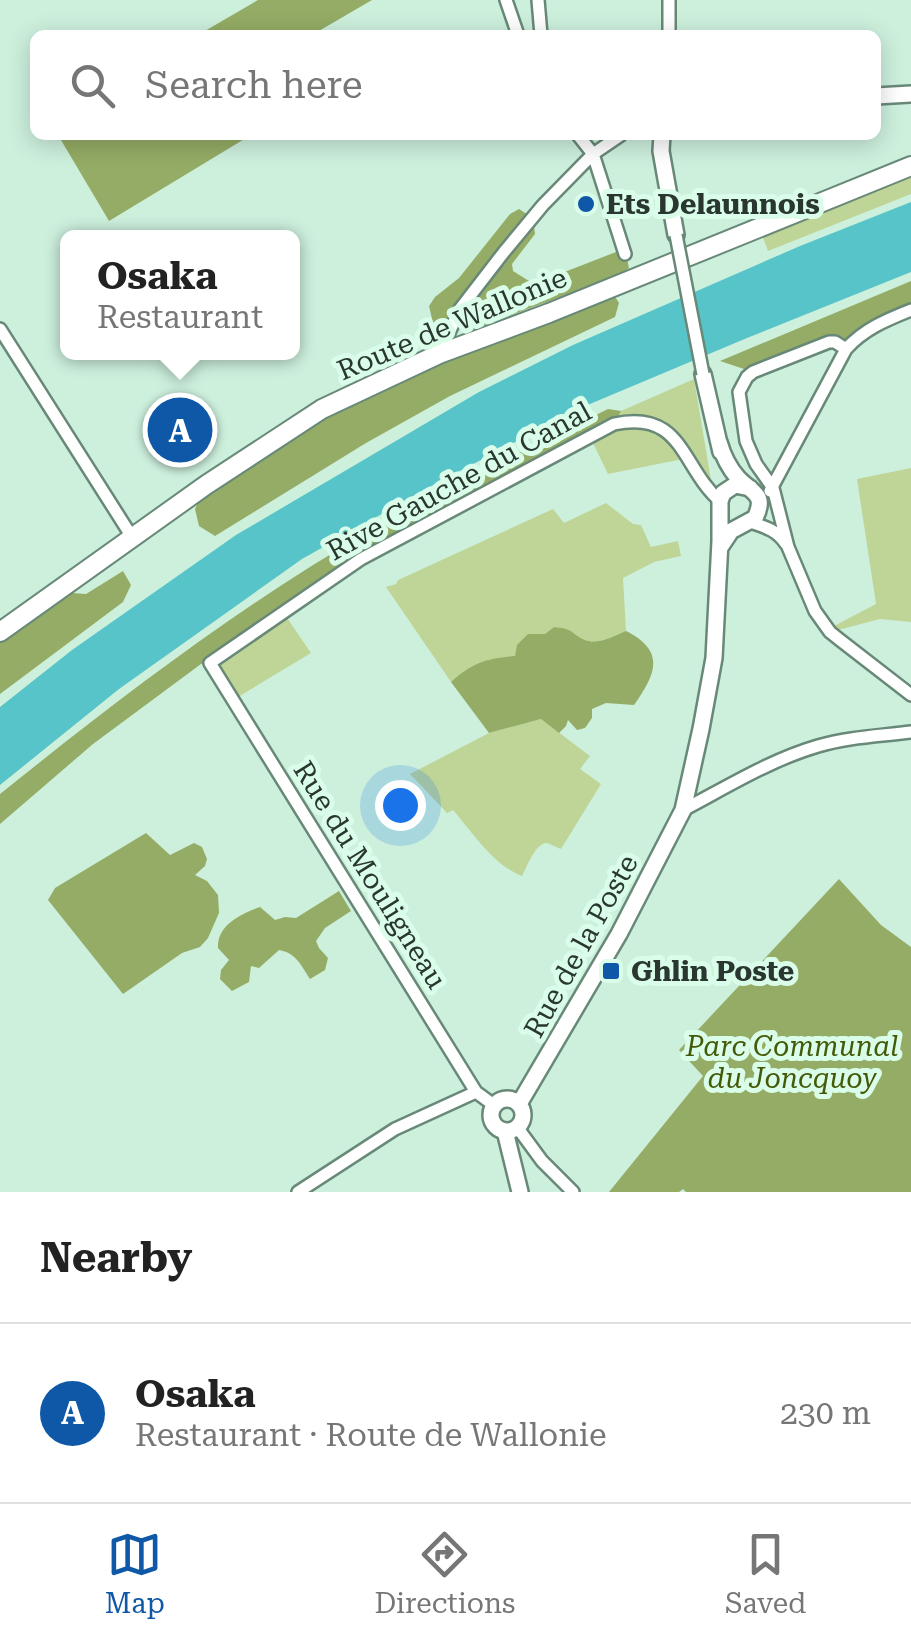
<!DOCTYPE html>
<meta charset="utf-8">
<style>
body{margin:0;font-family:"Roboto Serif",serif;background:#f2f2f2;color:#222}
.you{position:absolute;left:400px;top:805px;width:35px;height:35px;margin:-25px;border:8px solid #fff;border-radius:50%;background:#1a73e8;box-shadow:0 0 0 15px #1a73e833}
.badge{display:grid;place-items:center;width:65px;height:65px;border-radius:50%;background:#0e58a7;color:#fff;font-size:32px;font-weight:700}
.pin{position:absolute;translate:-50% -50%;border:5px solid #fff;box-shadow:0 2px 10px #0006}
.popup{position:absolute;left:60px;top:230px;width:240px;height:130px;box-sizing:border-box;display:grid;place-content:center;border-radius:15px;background:#fff;filter:drop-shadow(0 2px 8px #0005);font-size:32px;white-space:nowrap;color:#767676}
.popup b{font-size:38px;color:#222}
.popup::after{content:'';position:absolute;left:50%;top:100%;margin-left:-20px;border:20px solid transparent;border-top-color:#fff}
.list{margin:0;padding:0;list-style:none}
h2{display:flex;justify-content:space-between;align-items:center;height:130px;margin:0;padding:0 40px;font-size:42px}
h2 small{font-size:32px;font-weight:400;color:#767676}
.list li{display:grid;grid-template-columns:65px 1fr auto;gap:30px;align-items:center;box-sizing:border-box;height:180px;padding:0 40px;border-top:2px solid #e0e0e0}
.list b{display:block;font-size:38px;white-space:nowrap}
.list p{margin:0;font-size:32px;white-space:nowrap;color:#767676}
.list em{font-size:32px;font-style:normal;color:#767676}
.icon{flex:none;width:55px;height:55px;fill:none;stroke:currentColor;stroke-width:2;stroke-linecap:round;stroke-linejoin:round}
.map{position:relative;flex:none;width:911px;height:1192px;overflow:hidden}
.search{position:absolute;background:#fff;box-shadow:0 5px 25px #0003;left:30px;right:30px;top:30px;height:110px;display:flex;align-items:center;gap:25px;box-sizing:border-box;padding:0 35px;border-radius:15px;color:#767676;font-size:38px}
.sheet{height:310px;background:#fff}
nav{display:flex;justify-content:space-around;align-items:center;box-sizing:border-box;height:140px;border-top:2px solid #e0e0e0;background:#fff;font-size:28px;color:#767676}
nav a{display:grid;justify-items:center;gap:5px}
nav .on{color:#0e58a7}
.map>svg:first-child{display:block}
.green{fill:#bfd597}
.forest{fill:#94ac65}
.water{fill:#56c4c8}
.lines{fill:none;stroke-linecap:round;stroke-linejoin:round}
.minor-casing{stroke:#698978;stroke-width:16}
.tertiary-casing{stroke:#698978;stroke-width:20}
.secondary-casing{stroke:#698978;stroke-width:22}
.minor{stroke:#fff;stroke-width:11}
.tertiary{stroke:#fff;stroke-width:15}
.secondary{stroke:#fff;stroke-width:18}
.minor-bridge-casing{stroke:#698978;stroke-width:16;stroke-linecap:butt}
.minor-bridge{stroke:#fff;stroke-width:11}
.poi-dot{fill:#0e58a7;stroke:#dafdea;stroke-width:4}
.labels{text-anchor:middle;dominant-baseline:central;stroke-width:10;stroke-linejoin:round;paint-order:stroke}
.poi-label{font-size:28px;font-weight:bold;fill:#2a3730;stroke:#dafdea;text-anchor:start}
.street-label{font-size:28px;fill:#2a3730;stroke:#dafdea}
.park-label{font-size:28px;font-style:italic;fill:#455a08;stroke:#dafdea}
</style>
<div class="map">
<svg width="911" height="1192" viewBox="0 0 911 1192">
<rect width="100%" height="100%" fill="#cdf0dd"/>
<!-- green -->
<path class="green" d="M911 166V194L768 251 759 227Z
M694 379 711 480 701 483 688 458 608 474 590 437 614 424 621 411Z
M911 468V622L880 619 838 630 834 626 876 604 857 479Z
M606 503 633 524 641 525 651 547 678 541 681 556 654 562 623 578 626 631C614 636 598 645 585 640 569 633 576 629 554 627L545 634H528L515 657C487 659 473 663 451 682L386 587 396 584 398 580 553 509 564 523Z
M283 612 311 653 233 700 210 663Z
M541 719 590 756 580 769 601 784 561 849C558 848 549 843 546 843 535 844 527 867 522 876 493 865 473 833 453 810L447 813 410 774 489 733Z"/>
<!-- forest -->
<path class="forest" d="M258 0H372L312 35H198Z
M58 135H251L109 221Z
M519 209 533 218 535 234 512 264 513 271 529 281 544 280 616 252 622 253 627 259 629 268 619 275 471 330 464 324 460 311 449 334 433 323 429 306 435 297 459 278 510 214Z
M911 281V310L846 349 835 342 753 372 720 361Z
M614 295 619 303 615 317 450 396 366 443 215 536 199 526 195 509 206 485 322 409Z
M608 409 621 411 614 424 361 559 210 663 201 664 93 744 0 824V794C101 713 203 634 313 565 407 507 508 458 608 409Z
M123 571 131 585 123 602 0 694V642L72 593 86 594Z
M554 627C576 629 569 633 585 640 598 645 614 636 626 631 666 651 656 674 634 705L606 703 592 709V718L585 728 577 730 568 720 566 726 559 733 541 719 489 733 451 682C474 662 485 659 515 656L517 645 528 634H545Z
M146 833 170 855 194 843 202 847 207 859 205 866 195 875 207 881 218 895 219 913 208 938 200 947 182 953 123 994 48 900 55 888Z
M839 879 881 925 911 947V1192H686L683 1189 679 1192H609L703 1076 679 1050Z
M339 891 351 911 325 928 316 941 319 948 328 958 325 970 310 979C301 965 296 953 279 950L259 968 251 966 249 982 232 991 220 979 221 970 229 960 218 948C217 925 241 914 260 907L275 920 285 917 296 918Z"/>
<!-- water -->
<path class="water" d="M911 202V272L747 338 578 409 435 484 302 559 119 689 0 785V707L72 650 236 535 479 392 573 345 800 246Z"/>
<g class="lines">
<!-- minor casing -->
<g class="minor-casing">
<path id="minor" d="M506 0 518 35
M538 0 541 35
M669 35V0
M578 135 593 154 625 254
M0 329 132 537
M846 349 835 342H829L753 372 747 377 739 392 746 441 756 464 773 488 788 547 815 611 830 632 840 640 911 695
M439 354 460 309 504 252 543 205 593 154 621 135
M770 491 846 349C864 329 886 320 911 310
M750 522C765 527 777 530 786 544
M683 810C727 787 770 760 818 746 848 737 880 736 911 732
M495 1106 476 1092 210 663 361 559 614 424C683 409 681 467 720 501
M517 1127 542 1161 573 1192
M298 1192 395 1129 476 1092"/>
</g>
<!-- tertiary casing -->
<g class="tertiary-casing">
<path id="tertiary" d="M876 96 911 94
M662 135 661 151 676 235
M703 374 721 452
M719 442C723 456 729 468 738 478 752 493 767 494 755 518L731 531 721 546
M491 1115a16 16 0 1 1 32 0a16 16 0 1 1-32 0Z
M519 1104 619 934 683 810 701 729 714 658 720 541V501L723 493 735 485 750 488
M505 1131 520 1192"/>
</g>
<!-- secondary casing -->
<g class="secondary-casing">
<path id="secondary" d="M0 632 206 485 322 409 439 354 549 313 911 166"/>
</g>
<!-- minor -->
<use href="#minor" class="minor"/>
<!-- tertiary -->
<use href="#tertiary" class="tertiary"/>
<!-- secondary -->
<use href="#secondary" class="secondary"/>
<!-- minor-bridge casing -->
<g class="minor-bridge-casing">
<path id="minor-bridge" d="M676 235 703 374"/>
</g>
<!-- minor-bridge -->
<use href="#minor-bridge" class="minor-bridge"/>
</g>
<!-- markers -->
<g class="poi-dot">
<circle cx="586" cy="204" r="10"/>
<rect x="601" y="961" width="20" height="20" rx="5"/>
</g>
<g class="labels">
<!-- poi labels -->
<g class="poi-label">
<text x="606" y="204">Ets Delaunnois</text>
<text x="631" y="971">Ghlin Poste</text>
</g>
<!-- street labels -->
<g class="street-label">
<text transform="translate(452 324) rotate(-23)">Route de Wallonie</text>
<text transform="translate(459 481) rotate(-29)">Rive Gauche du Canal</text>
<text transform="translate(370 875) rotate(58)">Rue du Mouligneau</text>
<text transform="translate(581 946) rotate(-61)">Rue de la Poste</text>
</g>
<!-- park labels -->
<g class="park-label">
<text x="792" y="1046">Parc Communal<tspan x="792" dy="32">du Joncquoy</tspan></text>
</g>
</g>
</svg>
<div class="you"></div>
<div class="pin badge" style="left:180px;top:430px">A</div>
<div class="popup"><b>Osaka</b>Restaurant</div>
<div class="search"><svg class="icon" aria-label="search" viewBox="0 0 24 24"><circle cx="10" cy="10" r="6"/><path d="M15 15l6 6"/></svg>Search here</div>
</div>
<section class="sheet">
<h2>Nearby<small></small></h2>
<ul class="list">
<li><span class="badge">A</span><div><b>Osaka</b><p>Restaurant · Route de Wallonie</p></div><em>230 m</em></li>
</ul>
</section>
<nav>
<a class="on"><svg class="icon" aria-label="map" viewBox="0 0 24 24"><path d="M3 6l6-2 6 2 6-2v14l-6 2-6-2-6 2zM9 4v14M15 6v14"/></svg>Map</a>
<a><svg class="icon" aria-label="directions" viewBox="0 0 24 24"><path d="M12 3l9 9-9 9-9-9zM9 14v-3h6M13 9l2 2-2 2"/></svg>Directions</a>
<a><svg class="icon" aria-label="saved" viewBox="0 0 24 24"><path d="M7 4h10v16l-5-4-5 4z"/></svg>Saved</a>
</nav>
